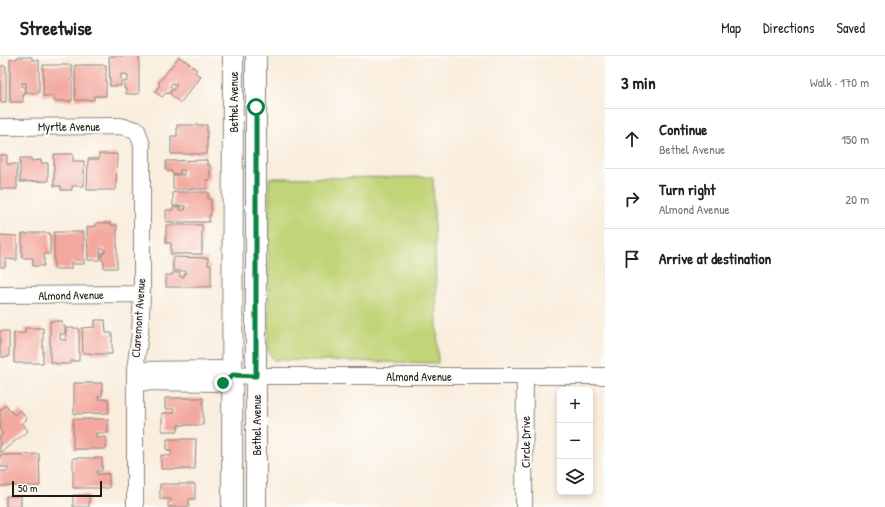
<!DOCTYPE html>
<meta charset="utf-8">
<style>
body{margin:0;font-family:"Patrick Hand",sans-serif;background:#f2f2f2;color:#222}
.controls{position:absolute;right:12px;bottom:12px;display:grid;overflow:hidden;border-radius:6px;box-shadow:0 2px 6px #0003}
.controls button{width:36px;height:36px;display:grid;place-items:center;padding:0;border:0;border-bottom:1px solid #e0e0e0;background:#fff;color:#222;font:20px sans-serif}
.scale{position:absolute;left:12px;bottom:10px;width:90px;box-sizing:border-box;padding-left:4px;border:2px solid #1c1c1c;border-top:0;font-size:11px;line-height:14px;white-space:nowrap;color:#1c1c1c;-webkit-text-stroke:3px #fdfcf7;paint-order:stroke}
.stop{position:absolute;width:12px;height:12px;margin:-9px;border:3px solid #0b8043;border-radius:50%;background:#fff}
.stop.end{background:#0b8043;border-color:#fff;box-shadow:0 1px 4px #0008}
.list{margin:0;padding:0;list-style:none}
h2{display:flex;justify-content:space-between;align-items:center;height:52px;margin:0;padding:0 16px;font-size:17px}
h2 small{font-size:13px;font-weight:400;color:#767676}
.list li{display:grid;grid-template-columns:26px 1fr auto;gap:12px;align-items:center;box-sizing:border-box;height:60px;padding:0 16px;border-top:1px solid #e0e0e0}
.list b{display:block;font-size:15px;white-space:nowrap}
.list p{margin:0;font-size:13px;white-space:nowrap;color:#767676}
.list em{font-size:13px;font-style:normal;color:#767676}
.icon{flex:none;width:22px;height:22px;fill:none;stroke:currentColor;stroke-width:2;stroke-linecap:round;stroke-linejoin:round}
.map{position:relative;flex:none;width:605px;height:451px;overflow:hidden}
header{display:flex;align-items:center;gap:24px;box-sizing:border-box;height:56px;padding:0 20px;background:#fff;border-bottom:1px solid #e0e0e0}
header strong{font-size:19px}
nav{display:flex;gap:22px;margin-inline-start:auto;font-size:14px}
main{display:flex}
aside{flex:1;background:#fff}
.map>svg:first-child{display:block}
.green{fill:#c1d477;stroke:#6e784a}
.building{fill:#f3a89f}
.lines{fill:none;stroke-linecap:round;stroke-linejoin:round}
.minor-casing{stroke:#8a847c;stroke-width:18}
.major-casing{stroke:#8a847c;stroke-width:22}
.minor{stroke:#fff;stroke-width:16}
.major{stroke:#fff;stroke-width:20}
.route{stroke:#0b8043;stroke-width:5}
.labels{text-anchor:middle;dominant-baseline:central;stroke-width:4;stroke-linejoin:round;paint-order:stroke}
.street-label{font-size:12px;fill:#1c1c1c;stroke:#fdfcf7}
</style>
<header>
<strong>Streetwise</strong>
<nav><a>Map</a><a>Directions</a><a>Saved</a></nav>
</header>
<main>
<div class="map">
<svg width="605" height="451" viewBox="0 0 605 451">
<rect width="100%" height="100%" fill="#fdfcf7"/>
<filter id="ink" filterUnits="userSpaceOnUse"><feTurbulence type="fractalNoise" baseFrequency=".025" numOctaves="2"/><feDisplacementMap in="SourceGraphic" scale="8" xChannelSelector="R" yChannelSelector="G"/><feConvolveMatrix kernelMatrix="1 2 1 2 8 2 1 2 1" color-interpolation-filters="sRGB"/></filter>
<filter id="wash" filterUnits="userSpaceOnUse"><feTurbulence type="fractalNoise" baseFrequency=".012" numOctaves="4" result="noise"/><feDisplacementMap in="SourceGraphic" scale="16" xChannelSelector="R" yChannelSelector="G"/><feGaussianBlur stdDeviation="0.9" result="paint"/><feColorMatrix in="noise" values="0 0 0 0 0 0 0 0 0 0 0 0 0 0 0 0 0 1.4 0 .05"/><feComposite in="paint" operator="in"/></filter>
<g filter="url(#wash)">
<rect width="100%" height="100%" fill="#f9eddd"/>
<!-- green -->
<path class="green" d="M433 121 438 307 274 304 268 296 269 122Z"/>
<g id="blocks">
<!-- building -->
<path class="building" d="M109 0H139V38H126V33H124V25H128V20H126V18H121V30H110Z
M17 1H32V4H39V37H26V27H22V31H25V39H23V46H10V3H17Z
M179 1 185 5V4L197 14 195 16 201 21 180 47 170 38 177 29 176 28H175L172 27 170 30 172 32 168 38 166 37 162 41 155 36 160 29 158 27Z
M43 9H72V45H54V40H43Z
M75 9H106V40H94V44H75Z
M0 10H6V46H0Z
M177 69H207V98H171V80H177Z
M54 98H73V105H84V130H72V134H61V130H54Z
M99 98H117L116 134H87L88 103H99Z
M0 99H7V108H17V133H0Z
M20 102H31V105L41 104V107H48V125L20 126Z
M207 104V109H210V124H206L207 133H173V119H184V114H180V118H172V115H166V105Z
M173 136H208V143H211V159H209V166H166V154H173V151H180V154H185V152H186V150H173Z
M96 167H111V169H117V212H104V205H102V197H105V193H103V192H101L100 204H88L87 171 96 170Z
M166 169H202V198H171V187H166Z
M54 176H84V208H73V206H71V213H54Z
M29 177H50V198H44V210H33V202H22V178H29Z
M0 179 17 180V204L6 203 5 211H0Z
M173 201 208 202V209H211V231H166V219H172V217H180V221H184V218H186V215H173Z
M95 264H105L106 277H112V298H90V297H83L82 272 95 271Z
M50 265H62V270H65V278H60V283L63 284H66V272H79V305H71V308H56V307L50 306Z
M25 272H43V307H14V277H25Z
M0 275H9V301H0Z
M74 327H102V340H98V343H108L109 357 74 358Z
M165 342H203V369H178V375H162V357H174V353H165Z
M6 349 14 359 20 354 27 363 22 367 28 375 0 397V381L3 378 0 374V370L2 368 0 365V354Z
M73 363H108V377H96V382L106 381V393H73Z
M167 383H196L195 413H161V399L171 400V394H167Z
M39 398 40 430H0V415H8V411H0V399Z
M73 402H102V415H97V418H109V432H73Z
M160 428H195V443H189V451H168V446H171V443H160Z
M73 439H89V451H73Z
M6 440H21V451H6Z"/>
</g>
</g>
<g filter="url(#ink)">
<use href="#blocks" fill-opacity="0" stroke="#8a847c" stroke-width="1"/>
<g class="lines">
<!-- minor casing -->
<g class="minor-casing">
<path id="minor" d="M0 71 120 70 137 74 142 89V238L140 277 135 314V451
M0 239 142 238
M135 314 223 313 233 319 256 320H605
M135 326 223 327 233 319
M524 451 525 320"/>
</g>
<!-- major casing -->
<g class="major-casing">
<path id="major" d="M232 451 233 0
M256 451V0"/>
</g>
<!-- minor -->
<use href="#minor" class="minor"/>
<!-- major -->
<use href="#major" class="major"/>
</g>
</g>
<g class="lines" filter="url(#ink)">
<!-- route -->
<path class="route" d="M223 327 233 319 256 320V51"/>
</g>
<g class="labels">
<!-- street labels -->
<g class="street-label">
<text transform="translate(233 46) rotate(-90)">Bethel Avenue</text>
<text x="69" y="70">Myrtle Avenue</text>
<text transform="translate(71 239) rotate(-1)">Almond Avenue</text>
<text transform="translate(138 262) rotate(-86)">Claremont Avenue</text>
<text x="419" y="320">Almond Avenue</text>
<text transform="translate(256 369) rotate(-90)">Bethel Avenue</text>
<text transform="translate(525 386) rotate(-90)">Circle Drive</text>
</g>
</g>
</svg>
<div class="controls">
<button>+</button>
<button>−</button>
<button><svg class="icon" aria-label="layers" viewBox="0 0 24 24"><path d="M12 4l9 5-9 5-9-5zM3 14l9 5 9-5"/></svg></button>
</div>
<div class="scale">50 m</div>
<div class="stop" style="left:256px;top:51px"></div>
<div class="stop end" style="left:223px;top:327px"></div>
</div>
<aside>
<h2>3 min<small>Walk · 170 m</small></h2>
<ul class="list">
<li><svg class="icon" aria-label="ahead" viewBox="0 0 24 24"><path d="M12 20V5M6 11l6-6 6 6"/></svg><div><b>Continue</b><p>Bethel Avenue</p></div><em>150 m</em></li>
<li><svg class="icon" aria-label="right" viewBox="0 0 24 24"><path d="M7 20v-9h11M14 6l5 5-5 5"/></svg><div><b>Turn right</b><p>Almond Avenue</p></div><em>20 m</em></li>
<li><svg class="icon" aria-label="arrive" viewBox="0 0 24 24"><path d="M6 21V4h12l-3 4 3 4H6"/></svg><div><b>Arrive at destination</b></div></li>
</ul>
</aside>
</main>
